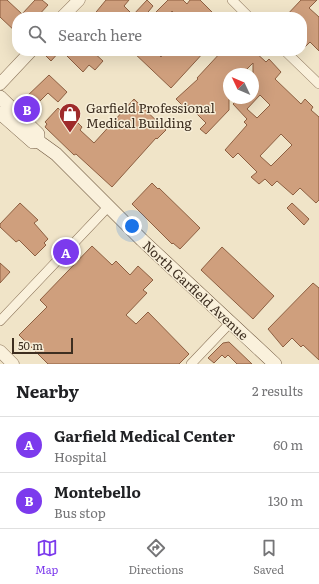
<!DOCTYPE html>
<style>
body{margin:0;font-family:Literata,serif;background:#f6f6f6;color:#202124}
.compass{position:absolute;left:223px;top:68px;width:36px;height:36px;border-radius:50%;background:#fff;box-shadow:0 4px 16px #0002;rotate:314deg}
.scale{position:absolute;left:12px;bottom:10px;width:61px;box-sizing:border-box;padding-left:4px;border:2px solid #3d2e20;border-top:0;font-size:11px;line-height:14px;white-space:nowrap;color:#3d2e20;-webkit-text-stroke:3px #f7eed8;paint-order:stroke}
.you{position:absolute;left:132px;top:226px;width:14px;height:14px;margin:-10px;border:3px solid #fff;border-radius:50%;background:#1a73e8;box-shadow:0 0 0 6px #1a73e833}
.badge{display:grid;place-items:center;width:26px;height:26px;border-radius:50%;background:#7c3aed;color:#fff;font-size:13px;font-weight:700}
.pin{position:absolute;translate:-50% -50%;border:2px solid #fff;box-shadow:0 1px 4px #0006}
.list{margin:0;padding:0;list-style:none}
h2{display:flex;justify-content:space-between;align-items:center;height:52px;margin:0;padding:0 16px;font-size:17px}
h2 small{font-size:13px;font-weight:400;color:#757577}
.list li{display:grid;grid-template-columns:26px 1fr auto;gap:12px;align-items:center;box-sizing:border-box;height:56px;padding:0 16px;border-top:1px solid #e0e0e0}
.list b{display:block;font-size:15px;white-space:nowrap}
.list p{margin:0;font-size:13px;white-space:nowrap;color:#757577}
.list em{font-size:13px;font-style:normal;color:#757577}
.icon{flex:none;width:22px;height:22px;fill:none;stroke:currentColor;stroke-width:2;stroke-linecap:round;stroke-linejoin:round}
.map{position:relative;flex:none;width:319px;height:364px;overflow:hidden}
.search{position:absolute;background:#fff;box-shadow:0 4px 16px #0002;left:12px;right:12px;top:12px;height:44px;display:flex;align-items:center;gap:10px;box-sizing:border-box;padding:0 14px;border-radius:16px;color:#757577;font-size:15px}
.sheet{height:164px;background:#fff}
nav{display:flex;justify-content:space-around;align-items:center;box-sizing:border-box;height:56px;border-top:1px solid #e0e0e0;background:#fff;font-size:11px;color:#757577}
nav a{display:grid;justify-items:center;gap:2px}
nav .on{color:#7c3aed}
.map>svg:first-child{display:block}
.building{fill:#cf9f7d;stroke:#8d5f41;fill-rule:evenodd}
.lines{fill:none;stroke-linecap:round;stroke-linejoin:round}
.minor-casing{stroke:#8d765c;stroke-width:10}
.tertiary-casing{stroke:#8d765c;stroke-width:13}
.secondary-casing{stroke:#6f573f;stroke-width:14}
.minor{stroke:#faf1dc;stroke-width:9}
.tertiary{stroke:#faf1dc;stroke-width:12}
.secondary{stroke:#faf1dc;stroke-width:13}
.labels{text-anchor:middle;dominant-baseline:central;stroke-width:3;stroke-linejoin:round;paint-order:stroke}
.poi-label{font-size:13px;fill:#3d2e20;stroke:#f7eed8;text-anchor:start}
.street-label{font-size:13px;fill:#3d2e20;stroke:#f7eed8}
</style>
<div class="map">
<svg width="319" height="364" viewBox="0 0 319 364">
<rect width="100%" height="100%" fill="#f0e4c8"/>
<!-- building -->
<path class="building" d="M0 0H7L22 14 35 0H42L48 5 37 17H17V33L0 17Z
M106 0H129L124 6 133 15 147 0 153 6 144 17H92Z
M168 0H183L187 4 190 0H200L217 17H178L172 11 167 17H157L154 14Z
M301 0H317L309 8 319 17V51L310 42 302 50V17H285Z
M41 51H60L51 61Z
M62 51H92L103 61 95 70 89 65 83 72Z
M132 51H155L161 57 166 51H205L171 88Z
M222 51H236L240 55 244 51H254L266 62 269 59 281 72 275 79 301 104 305 99 313 107 311 110 319 117V200L316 203 300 188 293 195 277 181 272 186 265 179 259 184 251 177 257 172 238 153 233 158 225 150 247 125 244 122 247 119 233 104 239 98H253V63L242 74H229V110L206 134 200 129 206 123 188 105 185 108 176 99 198 79 197 78ZM260 95 270 105 257 118 247 109ZM281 134 292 145 271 166 260 156Z
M49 75 67 92 58 102 48 93 32 109 23 100Z
M134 99 166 130 157 139 156 138 112 187 76 154 74 155 45 127 47 124 45 122 58 108 70 120 72 118 78 119 77 122 82 127 80 130 94 143Z
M152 183 158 189 159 188 200 228 180 249 173 243 172 244 132 204Z
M20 203 38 220 34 223 48 239 44 243 46 245 35 256 19 240 16 242 0 227V224Z
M292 203 309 219 304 225 287 208Z
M92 246 112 265 116 261 130 275 138 266 153 280 143 290 147 293 126 315 136 324 148 312 189 354 179 364H48L19 335 47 307 40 300Z
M222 247 274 296 253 319 201 270Z
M0 263 10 272 0 283Z
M313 283 319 288V360L303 345 301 347 292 338 283 347 268 329Z
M229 342 252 364H237L228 355 225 358 222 355 214 363 208 358 223 343Z"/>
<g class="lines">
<!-- minor casing -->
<g class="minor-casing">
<path id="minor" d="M232 0 249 17
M285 51 319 84
M0 321 108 207
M191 364 230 323"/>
</g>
<!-- tertiary casing -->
<g class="tertiary-casing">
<path id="tertiary" d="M62 17 79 0
M0 84 31 51
M0 351 13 364"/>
</g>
<!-- secondary casing -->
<g class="secondary-casing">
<path id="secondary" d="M0 97 38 134V141L56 154 142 240 275 364
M0 113 33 142 38 141"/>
</g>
<!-- minor -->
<use href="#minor" class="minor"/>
<!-- tertiary -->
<use href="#tertiary" class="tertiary"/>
<!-- secondary -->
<use href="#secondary" class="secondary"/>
</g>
<!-- icons -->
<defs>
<g id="shop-pin" transform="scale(1.15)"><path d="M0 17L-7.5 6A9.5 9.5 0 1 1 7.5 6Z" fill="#9e2a2b" stroke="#f7eed8"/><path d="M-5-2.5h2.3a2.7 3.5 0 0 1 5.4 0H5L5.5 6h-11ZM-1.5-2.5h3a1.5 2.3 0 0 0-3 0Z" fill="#fff"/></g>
</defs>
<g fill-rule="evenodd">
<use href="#shop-pin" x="70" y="114"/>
</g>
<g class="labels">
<!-- poi labels -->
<g class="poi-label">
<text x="86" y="107">Garfield Professional<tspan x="86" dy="15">Medical Building</tspan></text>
</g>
<!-- street labels -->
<g class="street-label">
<text transform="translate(196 290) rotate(43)">North Garfield Avenue</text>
</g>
</g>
</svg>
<svg class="compass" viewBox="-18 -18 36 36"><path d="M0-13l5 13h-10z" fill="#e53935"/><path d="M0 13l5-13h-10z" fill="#757577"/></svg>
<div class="scale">50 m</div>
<div class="you"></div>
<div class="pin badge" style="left:66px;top:252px">A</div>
<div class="pin badge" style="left:27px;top:109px">B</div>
<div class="search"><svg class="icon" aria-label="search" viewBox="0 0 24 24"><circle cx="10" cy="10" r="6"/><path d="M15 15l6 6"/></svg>Search here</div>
</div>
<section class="sheet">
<h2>Nearby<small>2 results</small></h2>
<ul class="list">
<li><span class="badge">A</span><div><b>Garfield Medical Center</b><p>Hospital</p></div><em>60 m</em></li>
<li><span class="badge">B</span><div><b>Montebello</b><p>Bus stop</p></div><em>130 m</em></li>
</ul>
</section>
<nav>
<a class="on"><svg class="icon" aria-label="map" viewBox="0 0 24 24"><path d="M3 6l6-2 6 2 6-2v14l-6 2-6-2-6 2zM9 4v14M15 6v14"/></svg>Map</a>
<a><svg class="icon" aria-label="directions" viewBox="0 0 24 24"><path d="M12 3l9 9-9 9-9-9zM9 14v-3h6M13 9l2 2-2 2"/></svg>Directions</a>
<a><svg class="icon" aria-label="saved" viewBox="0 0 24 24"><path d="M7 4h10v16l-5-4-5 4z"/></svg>Saved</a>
</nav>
